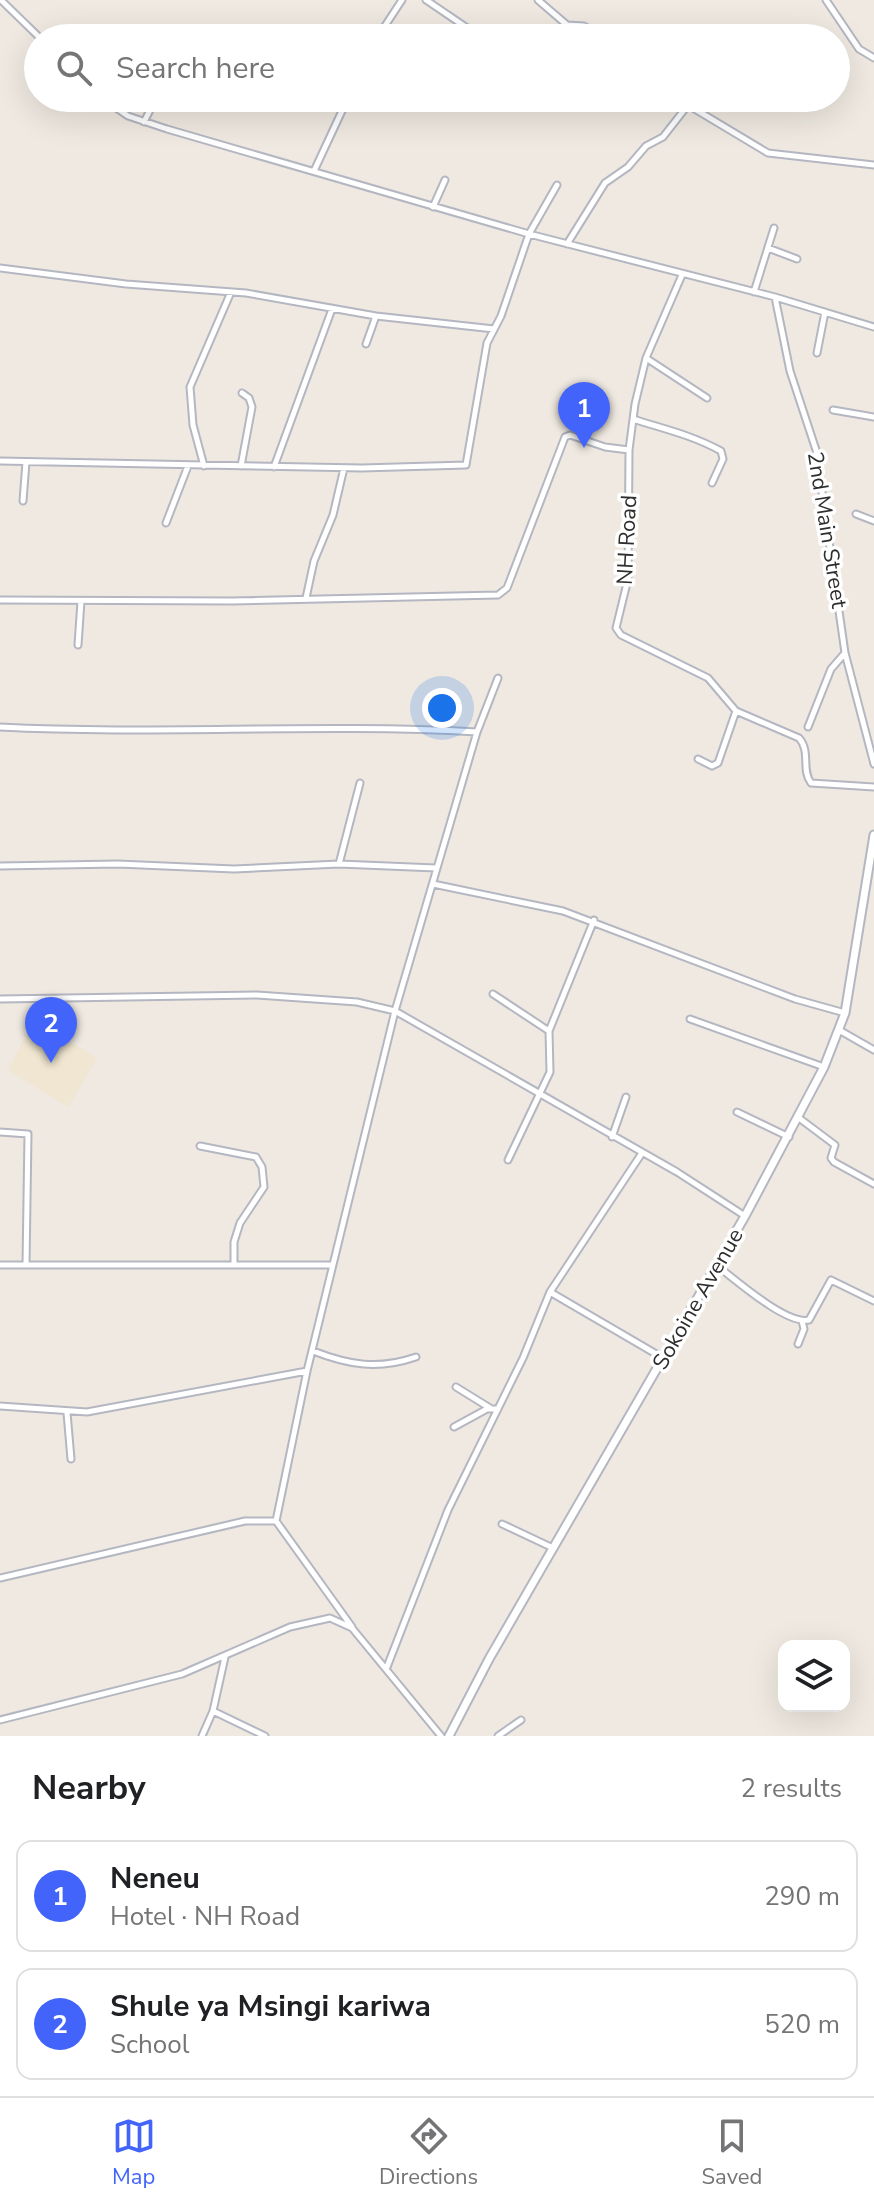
<!DOCTYPE html>
<meta charset="utf-8">
<style>
body{margin:0;font-family:"Nunito Sans",sans-serif;background:#f2f2f2;color:#202124}
.controls{position:absolute;right:24px;bottom:24px;display:grid;overflow:hidden;border-radius:16px;box-shadow:0 8px 32px #0002}
.controls button{width:72px;height:72px;display:grid;place-items:center;padding:0;border:0;border-bottom:2px solid #e0e0e0;background:#fff;color:#202124;font:40px sans-serif}
.you{position:absolute;left:442px;top:708px;width:28px;height:28px;margin:-20px;border:6px solid #fff;border-radius:50%;background:#1a73e8;box-shadow:0 0 0 12px #1a73e833}
.badge{display:grid;place-items:center;width:52px;height:52px;border-radius:50%;background:#4264fb;color:#fff;font-size:26px;font-weight:700}
.pin{position:absolute;translate:-50% -66px;filter:drop-shadow(0 2px 4px #0008)}
.pin::after{content:'';position:absolute;top:42px;width:28px;height:24px;background:inherit;clip-path:polygon(0 0,100% 0,50% 100%)}
.list{margin:0;padding:0;list-style:none}
h2{display:flex;justify-content:space-between;align-items:center;height:104px;margin:0;padding:0 32px;font-size:34px}
h2 small{font-size:26px;font-weight:400;color:#757577}
.list li{display:grid;grid-template-columns:52px 1fr auto;gap:24px;align-items:center;box-sizing:border-box;height:112px;margin:0 16px 16px;padding:0 16px;border:2px solid #e0e0e0;border-radius:16px}
.list b{display:block;font-size:30px;white-space:nowrap}
.list p{margin:0;font-size:26px;white-space:nowrap;color:#757577}
.list em{font-size:26px;font-style:normal;color:#757577}
.icon{flex:none;width:44px;height:44px;fill:none;stroke:currentColor;stroke-width:2;stroke-linecap:round;stroke-linejoin:round}
.map{position:relative;flex:none;width:874px;height:1736px;overflow:hidden}
.search{position:absolute;background:#fff;box-shadow:0 8px 32px #0002;left:24px;right:24px;top:24px;height:88px;display:flex;align-items:center;gap:20px;box-sizing:border-box;padding:0 28px;border-radius:44px;color:#757577;font-size:30px}
.sheet{height:360px;background:#fff}
nav{display:flex;justify-content:space-around;align-items:center;box-sizing:border-box;height:112px;border-top:2px solid #e0e0e0;background:#fff;font-size:22px;color:#757577}
nav a{display:grid;justify-items:center;gap:4px}
nav .on{color:#4264fb}
.map>svg:first-child{display:block}
.education{fill:#f0e6d1}
.lines{fill:none;stroke-linecap:round;stroke-linejoin:round}
.minor-casing{stroke:#b4b7c1;stroke-width:9}
.tertiary-casing{stroke:#b4b7c1;stroke-width:11}
.minor{stroke:#fff;stroke-width:5}
.tertiary{stroke:#fff;stroke-width:7}
.labels{text-anchor:middle;dominant-baseline:central;stroke-width:7;stroke-linejoin:round;paint-order:stroke}
.street-label{font-size:22px;fill:#2e2e2e;stroke:#fff}
</style>
<div class="map">
<svg width="874" height="1736" viewBox="0 0 874 1736">
<rect width="100%" height="100%" fill="#efe9e1"/>
<!-- education -->
<path class="education" d="M34 1021 97 1058 68 1107 8 1070Z"/>
<g class="lines">
<!-- minor casing -->
<g class="minor-casing">
<path id="minor" d="M1 0 40 38
M426 0 482 38
M538 0 567 25 584 26 604 38
M826 0 859 49 874 58
M190 38 191 37
M377 38 402 0
M102 98 128 116 167 129 529 234 775 297 874 327
M685 98 688 105 768 153 874 165
M144 122 156 98
M314 171 348 98
M433 207 445 180
M567 244 605 183 628 167 646 146 663 137 688 105
M768 248 797 259
M0 268 126 284 246 293 376 316 494 329
M682 275 646 358 635 404 629 450 628 579 616 628 621 635 708 678 736 711 799 738C811 751 801 770 811 783L874 787
M754 292 774 228
M775 297 790 371 816 450 845 653 874 764
M366 344 376 316
M817 353 825 312
M646 358 707 398
M833 410 874 417
M633 419C664 429 692 435 721 451L723 459 712 483
M0 461 362 468 466 465 487 343 501 316 529 234 557 185
M204 466 193 425 190 387 231 292
M241 466 252 407 249 398 242 393
M274 467 332 309
M23 501 26 462
M856 514 874 521
M166 523 188 466
M306 598 314 561 333 515 344 468
M0 600 232 601 498 595 507 588 565 437 570 435 605 447 629 450
M78 645 81 601
M498 678 477 732 395 1011 677 1172 745 1216
M0 727C159 735 318 723 477 732
M808 727 831 669 845 653
M698 759 712 766 718 763 736 711
M339 864 360 783
M0 866 118 864 234 869 339 864 436 868
M433 884 563 911 795 999 845 1013
M493 994 549 1031
M0 999 257 995 357 1002 395 1011 307 1371 276 1521
M690 1019 824 1067
M839 1030 874 1050
M737 1112 789 1137
M799 1118 835 1145 831 1158 834 1162 874 1184
M0 1132 28 1134 26 1265
M612 1137 626 1097
M200 1146 256 1157 262 1167 264 1187 240 1223 234 1242V1265
M508 1160 550 1072 549 1031 594 920
M0 1265H332
M716 1265C735 1279 786 1325 809 1320L831 1280 874 1301
M550 1292 663 1358
M798 1344 804 1329 802 1321
M313 1351C349 1365 378 1370 416 1357
M456 1387 490 1408
M0 1406 87 1412 307 1371
M67 1413 71 1459
M454 1427 487 1409H498
M502 1524 553 1548
M0 1578 245 1521H276L352 1627
M387 1667 448 1510 523 1358 550 1292 642 1153
M213 1711 265 1736
M0 1720 182 1674 290 1627 330 1618 352 1628 441 1736
M202 1736 213 1711 225 1657
M498 1736 521 1720"/>
</g>
<!-- tertiary casing -->
<g class="tertiary-casing">
<path id="tertiary" d="M449 1736 489 1659 745 1216 824 1067 845 1013 874 835"/>
</g>
<!-- minor -->
<use href="#minor" class="minor"/>
<!-- tertiary -->
<use href="#tertiary" class="tertiary"/>
</g>
<g class="labels">
<!-- street labels -->
<g class="street-label">
<text transform="translate(827 530) rotate(81)">2nd Main Street</text>
<text transform="translate(627 540) rotate(-87)">NH Road</text>
<text transform="translate(698 1299) rotate(-60)">Sokoine Avenue</text>
</g>
</g>
</svg>
<div class="controls">
<button><svg class="icon" aria-label="layers" viewBox="0 0 24 24"><path d="M12 4l9 5-9 5-9-5zM3 14l9 5 9-5"/></svg></button>
</div>
<div class="you"></div>
<div class="pin badge" style="left:584px;top:448px">1</div>
<div class="pin badge" style="left:51px;top:1063px">2</div>
<div class="search"><svg class="icon" aria-label="search" viewBox="0 0 24 24"><circle cx="10" cy="10" r="6"/><path d="M15 15l6 6"/></svg>Search here</div>
</div>
<section class="sheet">
<h2>Nearby<small>2 results</small></h2>
<ul class="list">
<li><span class="badge">1</span><div><b>Neneu</b><p>Hotel · NH Road</p></div><em>290 m</em></li>
<li><span class="badge">2</span><div><b>Shule ya Msingi kariwa</b><p>School</p></div><em>520 m</em></li>
</ul>
</section>
<nav>
<a class="on"><svg class="icon" aria-label="map" viewBox="0 0 24 24"><path d="M3 6l6-2 6 2 6-2v14l-6 2-6-2-6 2zM9 4v14M15 6v14"/></svg>Map</a>
<a><svg class="icon" aria-label="directions" viewBox="0 0 24 24"><path d="M12 3l9 9-9 9-9-9zM9 14v-3h6M13 9l2 2-2 2"/></svg>Directions</a>
<a><svg class="icon" aria-label="saved" viewBox="0 0 24 24"><path d="M7 4h10v16l-5-4-5 4z"/></svg>Saved</a>
</nav>
